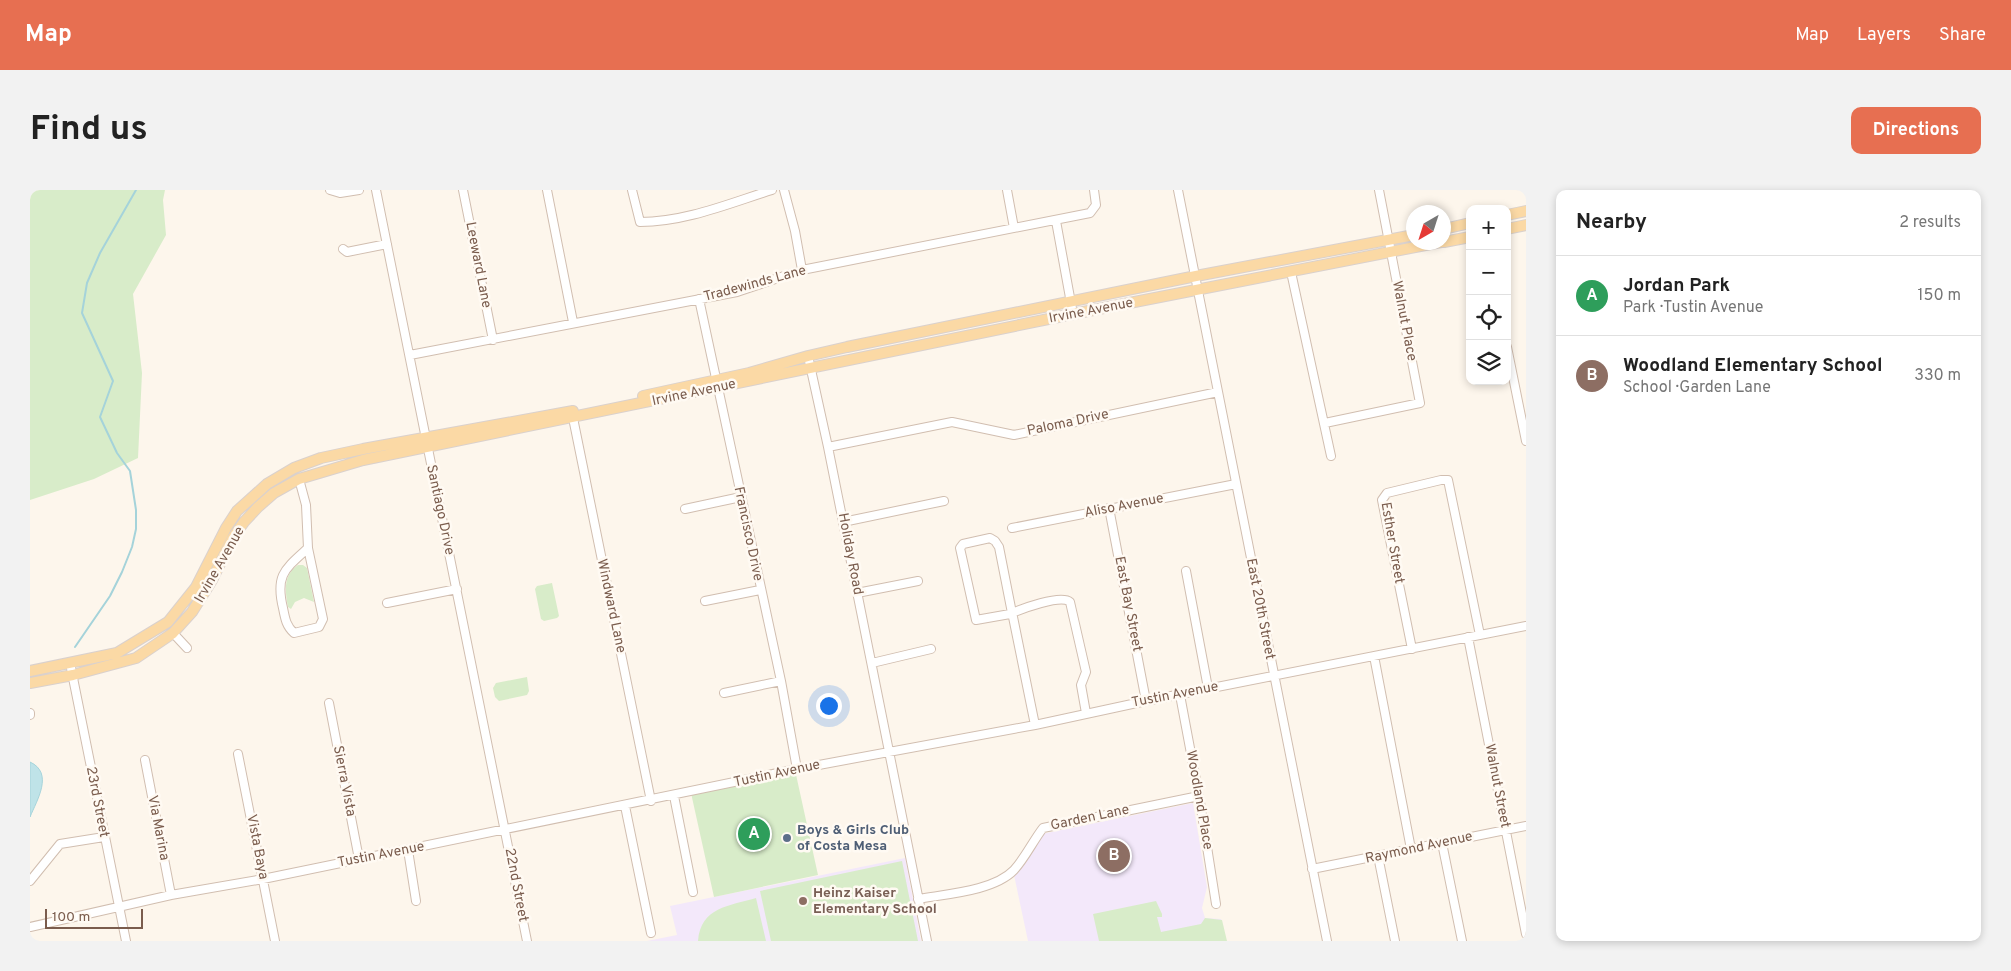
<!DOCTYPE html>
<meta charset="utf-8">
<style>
body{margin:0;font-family:Overpass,sans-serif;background:#f2f2f2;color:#222}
.controls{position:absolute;right:15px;top:15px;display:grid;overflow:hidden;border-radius:10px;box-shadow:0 2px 8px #0003}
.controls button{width:45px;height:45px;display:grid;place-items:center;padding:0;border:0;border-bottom:1px solid #e0e0e0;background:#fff;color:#222;font:25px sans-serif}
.compass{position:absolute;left:1376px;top:15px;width:45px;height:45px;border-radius:50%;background:#fff;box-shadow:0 2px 8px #0003;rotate:219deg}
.scale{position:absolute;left:15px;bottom:12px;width:98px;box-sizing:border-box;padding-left:5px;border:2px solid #7a5c4d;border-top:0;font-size:14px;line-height:18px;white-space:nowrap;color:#7a5c4d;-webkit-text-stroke:4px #fffaf3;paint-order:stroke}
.you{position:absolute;left:798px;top:515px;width:18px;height:18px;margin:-12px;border:4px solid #fff;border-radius:50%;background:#1a73e8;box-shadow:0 0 0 8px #1a73e833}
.badge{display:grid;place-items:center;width:32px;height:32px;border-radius:50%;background:#e76f51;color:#fff;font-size:16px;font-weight:700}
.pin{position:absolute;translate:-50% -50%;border:2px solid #fff;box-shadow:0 1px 5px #0006}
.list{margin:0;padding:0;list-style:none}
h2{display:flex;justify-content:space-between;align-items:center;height:65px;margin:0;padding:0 20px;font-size:21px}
h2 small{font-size:16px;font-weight:400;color:#767676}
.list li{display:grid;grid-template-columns:32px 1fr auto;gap:15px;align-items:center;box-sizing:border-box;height:80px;padding:0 20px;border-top:1px solid #e0e0e0}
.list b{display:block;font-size:19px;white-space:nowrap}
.list p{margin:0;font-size:16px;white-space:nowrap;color:#767676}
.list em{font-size:16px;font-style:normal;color:#767676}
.icon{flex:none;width:28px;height:28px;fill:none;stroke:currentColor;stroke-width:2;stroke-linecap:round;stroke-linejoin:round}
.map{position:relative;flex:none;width:1496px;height:751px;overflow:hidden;border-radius:10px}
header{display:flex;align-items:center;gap:30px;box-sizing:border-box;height:70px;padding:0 25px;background:#e76f51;color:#fff}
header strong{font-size:24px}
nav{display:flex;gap:28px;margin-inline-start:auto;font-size:18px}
.intro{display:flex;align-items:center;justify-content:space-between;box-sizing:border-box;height:120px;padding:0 30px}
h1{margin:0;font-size:35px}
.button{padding:12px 22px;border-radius:10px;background:#e76f51;color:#fff;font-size:18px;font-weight:700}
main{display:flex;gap:30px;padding:0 30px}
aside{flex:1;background:#fff;border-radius:10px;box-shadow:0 2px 8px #0003}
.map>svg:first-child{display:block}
.education{fill:#f3e8fa}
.green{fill:#d8ecc9}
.water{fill:#bfe3e8;stroke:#a5d3da}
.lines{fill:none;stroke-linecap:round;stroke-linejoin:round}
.stream{stroke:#a5d3da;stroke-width:2}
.minor-casing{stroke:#d1beb0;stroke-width:10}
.major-casing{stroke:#dad1cd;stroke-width:12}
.minor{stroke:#fff;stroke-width:8}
.major{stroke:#fbd9a5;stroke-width:10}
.service-dot{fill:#5c6f8a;stroke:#fffaf3;stroke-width:2}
.education-dot{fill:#8d6e63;stroke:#fffaf3;stroke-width:2}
.labels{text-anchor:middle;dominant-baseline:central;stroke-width:5;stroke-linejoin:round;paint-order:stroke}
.street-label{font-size:14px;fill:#7a5c4d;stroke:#fffaf3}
.service-label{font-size:14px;font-weight:bold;fill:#4e5e75;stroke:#fffaf3;text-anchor:start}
.education-label{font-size:14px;font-weight:bold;fill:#785e54;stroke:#fffaf3;text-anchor:start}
</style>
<header>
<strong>Map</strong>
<nav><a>Map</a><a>Layers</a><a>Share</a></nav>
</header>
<div class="intro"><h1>Find us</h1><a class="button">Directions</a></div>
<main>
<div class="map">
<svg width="1496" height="751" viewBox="0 0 1496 751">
<rect width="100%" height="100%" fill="#fdf6ec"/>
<!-- education -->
<path class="education" d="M1163 613 1177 697 1172 718 1175 728 1191 729 1196 751H998L984 685 1012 644Z
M875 668 891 751H617L647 745 640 716Z"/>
<!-- green -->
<path class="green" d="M0 0H135L133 10 136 45 103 104 112 183 108 268 64 289 0 310Z
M268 375H273L277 378 284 412 274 408 265 412 261 419 258 417C255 401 253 385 268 375Z
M522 393 529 426 527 428 514 431 511 429 505 399 507 396Z
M497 487 499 501 497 505 469 511 465 507 463 498 466 493Z
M765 580 788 685 684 707 661 603Z
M872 671 888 751H741L730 701Z
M726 708 736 751H668C671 717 699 716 726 708Z
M1126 711 1132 724V727H1127L1131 742 1171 734 1175 728 1192 730 1197 751H1069L1063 724Z"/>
<!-- water -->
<path class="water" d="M0 572C24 583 7 610 0 627Z"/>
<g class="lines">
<!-- stream -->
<path class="stream" d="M45 457 80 406 92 382 102 357 106 339V320L100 281 87 263 70 227 83 191 52 123 57 93 70 63 106 0"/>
<!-- minor casing -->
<g class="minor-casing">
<path id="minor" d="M300 0 310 3 329 0
M346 0 497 751
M433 0 463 150
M517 0 543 132
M602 0 610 32C656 32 700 13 742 0
M754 0 765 41 772 80
M977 0 984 38
M1148 0 1297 751
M1026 31 1043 124
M313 59 317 62 357 54
M1261 82 1301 266
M669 109 751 491 767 579
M1477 157 1496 251
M380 165 707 102 772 80 1060 23 1066 15 1064 0
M778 166 798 257 897 751
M542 223 621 611
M1295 233 1390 213 1349 0
M798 257 922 232 984 245 1188 202
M269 289 276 315 278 358
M1079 318 1116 511
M655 319 711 307
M813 332 914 311
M982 338 1206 294
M278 358 293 429 289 437 264 443C256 436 255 428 253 418 245 385 255 379 278 358Z
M1156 381 1178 498
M827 403 888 391
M675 411 730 400
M357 413 427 399
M982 423 969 357 965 351 960 348 933 354 930 358 946 430 980 424C991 419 1031 404 1040 412L1056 482 1051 495 1056 523
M983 427 1005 535
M143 443 157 458
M1438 447 1496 744
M1382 459 1352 310 1357 303 1411 290H1418L1450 445
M1344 466 1381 659
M40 473 96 751
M842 473 901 459
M694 503 751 491
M1150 505 1169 606 1186 714
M299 513 329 669
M0 523V525
M208 564 245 751
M115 570 141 705
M644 606 663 702
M595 616 621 743
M1412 653 1432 751
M378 660 386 711
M1348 666 1365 751
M1282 679 1496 636
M0 691 30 654 74 647
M888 709C916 704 964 701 984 680 995 668 1003 651 1013 638L1169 606
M0 737 141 705 233 689 767 579 1005 535 1116 511 1496 436"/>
</g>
<!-- major casing -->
<g class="major-casing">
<path id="major" d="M1477 25 1496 21
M1414 39 1440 33
M1477 39 1496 35
M1414 52 1440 47
M613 206 719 183 778 166 817 157 1166 86 1384 45
M0 481 87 463 138 432 166 397 196 338 207 321 237 294 264 278 291 268 333 259 543 221
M0 493 43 485 106 468 143 443 162 422 182 390 202 349 214 332 228 317 244 303 269 289 333 270 1043 124 1411 52"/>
</g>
<!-- minor -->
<use href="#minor" class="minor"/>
<!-- major -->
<use href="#major" class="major"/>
</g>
<!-- markers -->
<circle class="service-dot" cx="757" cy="648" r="5"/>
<circle class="education-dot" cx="773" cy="711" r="5"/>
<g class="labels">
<!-- street labels -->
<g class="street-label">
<text transform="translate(448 75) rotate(79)">Leeward Lane</text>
<text transform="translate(725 94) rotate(-15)">Tradewinds Lane</text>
<text transform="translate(1061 121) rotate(-11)">Irvine Avenue</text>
<text transform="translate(1374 131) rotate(79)">Walnut Place</text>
<text transform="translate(664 203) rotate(-12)">Irvine Avenue</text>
<text transform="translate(1038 233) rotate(-12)">Paloma Drive</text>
<text transform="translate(1094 316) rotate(-11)">Aliso Avenue</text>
<text transform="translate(410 320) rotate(78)">Santiago Drive</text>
<text transform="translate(718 344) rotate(78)">Francisco Drive</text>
<text transform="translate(1362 353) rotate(80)">Esther Street</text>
<text transform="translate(820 364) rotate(79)">Holiday Road</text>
<text transform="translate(190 375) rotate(-60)">Irvine Avenue</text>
<text transform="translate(1098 414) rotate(79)">East Bay Street</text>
<text transform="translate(581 416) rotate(78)">Windward Lane</text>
<text transform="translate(1230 419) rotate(79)">East 20th Street</text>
<text transform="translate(1145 505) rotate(-11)">Tustin Avenue</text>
<text transform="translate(747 584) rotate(-12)">Tustin Avenue</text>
<text transform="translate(314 591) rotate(79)">Sierra Vista</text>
<text transform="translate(1467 596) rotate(79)">Walnut Street</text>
<text transform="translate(1169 610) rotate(80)">Woodland Place</text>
<text transform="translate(67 612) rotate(79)">23rd Street</text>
<text transform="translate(1060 628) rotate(-12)">Garden Lane</text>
<text transform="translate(128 638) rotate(79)">Via Marina</text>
<text transform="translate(227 657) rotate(79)">Vista Baya</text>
<text transform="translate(1389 658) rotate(-12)">Raymond Avenue</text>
<text transform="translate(351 665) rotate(-11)">Tustin Avenue</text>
<text transform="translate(486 695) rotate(79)">22nd Street</text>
</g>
<!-- service labels -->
<g class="service-label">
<text x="767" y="640">Boys &amp; Girls Club<tspan x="767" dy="16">of Costa Mesa</tspan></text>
</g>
<!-- education labels -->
<g class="education-label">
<text x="783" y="703">Heinz Kaiser<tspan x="783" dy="16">Elementary School</tspan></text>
</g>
</g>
</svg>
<div class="controls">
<button>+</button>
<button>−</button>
<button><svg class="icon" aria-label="locate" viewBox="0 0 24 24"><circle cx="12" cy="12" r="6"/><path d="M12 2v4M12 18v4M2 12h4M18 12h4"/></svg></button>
<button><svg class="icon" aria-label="layers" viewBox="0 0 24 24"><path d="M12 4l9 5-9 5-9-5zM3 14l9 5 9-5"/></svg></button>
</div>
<svg class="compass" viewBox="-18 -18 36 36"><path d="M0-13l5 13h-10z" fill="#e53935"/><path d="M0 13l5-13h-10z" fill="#767676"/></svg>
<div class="scale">100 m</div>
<div class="you"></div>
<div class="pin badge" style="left:724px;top:644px;background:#2e9e5b">A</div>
<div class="pin badge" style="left:1084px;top:666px;background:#8d6e63">B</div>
</div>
<aside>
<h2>Nearby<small>2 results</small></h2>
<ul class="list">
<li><span class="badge" style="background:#2e9e5b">A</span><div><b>Jordan Park</b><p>Park · Tustin Avenue</p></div><em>150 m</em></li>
<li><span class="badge" style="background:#8d6e63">B</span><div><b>Woodland Elementary School</b><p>School · Garden Lane</p></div><em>330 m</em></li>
</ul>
</aside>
</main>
